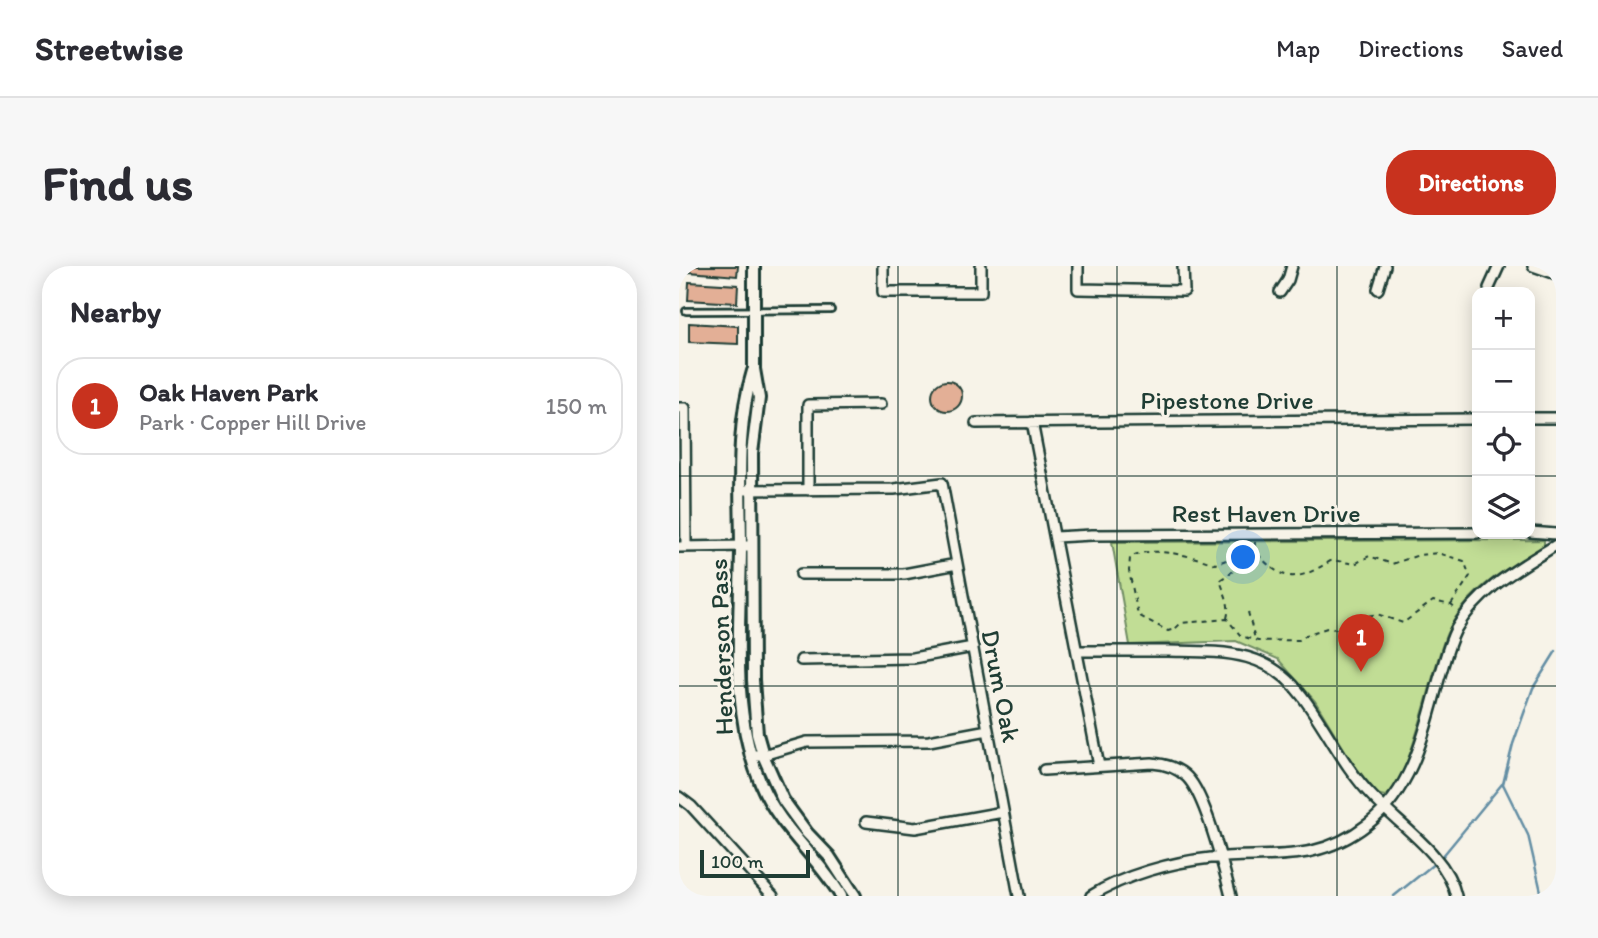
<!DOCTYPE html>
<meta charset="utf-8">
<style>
body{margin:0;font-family:Itim,sans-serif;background:#f7f7f7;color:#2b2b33}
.controls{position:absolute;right:21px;top:21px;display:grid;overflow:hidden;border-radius:14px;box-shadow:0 4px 18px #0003}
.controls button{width:63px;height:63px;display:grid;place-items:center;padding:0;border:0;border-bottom:2px solid #e1e1e2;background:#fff;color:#2b2b33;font:35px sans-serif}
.scale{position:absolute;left:21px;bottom:18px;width:110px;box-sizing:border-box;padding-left:7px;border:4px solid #1f3d34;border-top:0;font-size:19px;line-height:24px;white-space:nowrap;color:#1f3d34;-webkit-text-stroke:5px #f7f3e8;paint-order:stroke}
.you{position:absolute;left:565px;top:292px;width:24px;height:24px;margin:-18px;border:5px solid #fff;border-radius:50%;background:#1a73e8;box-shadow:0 0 0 10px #1a73e833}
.badge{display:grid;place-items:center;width:46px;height:46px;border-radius:50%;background:#c8321e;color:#fff;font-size:23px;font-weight:700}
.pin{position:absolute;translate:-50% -58px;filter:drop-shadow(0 2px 4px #0008)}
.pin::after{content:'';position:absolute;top:37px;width:24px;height:21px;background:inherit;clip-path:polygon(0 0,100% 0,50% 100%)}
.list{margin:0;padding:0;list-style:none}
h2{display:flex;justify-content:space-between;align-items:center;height:91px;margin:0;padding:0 28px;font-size:30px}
h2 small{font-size:23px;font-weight:400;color:#7c7c81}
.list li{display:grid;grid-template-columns:46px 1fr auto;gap:21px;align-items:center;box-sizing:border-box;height:98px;margin:0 14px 14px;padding:0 14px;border:2px solid #e1e1e2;border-radius:28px}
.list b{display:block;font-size:26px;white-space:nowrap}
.list p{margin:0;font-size:23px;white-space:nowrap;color:#7c7c81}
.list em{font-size:23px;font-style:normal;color:#7c7c81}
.icon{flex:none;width:38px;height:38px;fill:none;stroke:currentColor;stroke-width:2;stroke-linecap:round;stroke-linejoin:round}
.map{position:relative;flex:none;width:877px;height:630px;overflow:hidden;border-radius:28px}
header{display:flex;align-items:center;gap:42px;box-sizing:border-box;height:98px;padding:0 35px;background:#fff;border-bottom:2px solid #e1e1e2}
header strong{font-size:33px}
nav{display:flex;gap:38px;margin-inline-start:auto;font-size:24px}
.intro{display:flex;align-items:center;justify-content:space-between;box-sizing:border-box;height:168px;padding:0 42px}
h1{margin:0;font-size:49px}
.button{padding:18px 32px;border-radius:28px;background:#c8321e;color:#fff;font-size:24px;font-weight:700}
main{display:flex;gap:42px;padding:0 42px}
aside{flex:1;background:#fff;border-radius:28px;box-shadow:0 4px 18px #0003}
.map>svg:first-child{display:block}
.green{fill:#c1dd95;stroke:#708d64;stroke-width:2}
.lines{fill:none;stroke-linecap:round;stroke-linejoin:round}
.stream{stroke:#648ea4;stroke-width:2.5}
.building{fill:#e3af96;stroke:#1f3d34;stroke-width:2}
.service-casing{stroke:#1f3d34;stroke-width:10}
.minor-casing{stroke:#1f3d34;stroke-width:14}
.tertiary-casing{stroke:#1f3d34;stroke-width:16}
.path{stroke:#1f3d34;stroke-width:2;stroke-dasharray:5 5;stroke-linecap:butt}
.service{stroke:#f7f3e8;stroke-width:4.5}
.minor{stroke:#f7f3e8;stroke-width:9}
.tertiary{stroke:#f7f3e8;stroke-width:10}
.grid{fill:none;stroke:#1f3d34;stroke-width:2;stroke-opacity:0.55}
.labels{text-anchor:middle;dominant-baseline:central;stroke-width:6;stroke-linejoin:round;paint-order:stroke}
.street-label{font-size:26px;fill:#1f3d34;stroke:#f7f3e8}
</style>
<header>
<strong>Streetwise</strong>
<nav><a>Map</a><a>Directions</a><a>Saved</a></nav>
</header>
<div class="intro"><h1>Find us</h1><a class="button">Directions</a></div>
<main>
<aside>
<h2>Nearby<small></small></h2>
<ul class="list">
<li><span class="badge">1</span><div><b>Oak Haven Park</b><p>Park · Copper Hill Drive</p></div><em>150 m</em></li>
</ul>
</aside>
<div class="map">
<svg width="877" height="630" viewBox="0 0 877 630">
<rect width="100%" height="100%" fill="#f7f3e8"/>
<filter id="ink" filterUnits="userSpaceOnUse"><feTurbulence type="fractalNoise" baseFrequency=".0143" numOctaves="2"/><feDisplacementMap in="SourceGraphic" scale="14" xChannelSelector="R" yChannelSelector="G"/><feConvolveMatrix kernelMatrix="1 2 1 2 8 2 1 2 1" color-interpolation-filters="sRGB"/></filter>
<g filter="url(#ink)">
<!-- green -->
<path class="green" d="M865 274V279C839 296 804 315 785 340 778 348 772 359 768 367 753 400 732 517 706 530L697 528 678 504 636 435 599 393 557 375 451 379 433 276Z"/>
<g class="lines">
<!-- stream -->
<path class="stream" d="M763 591 823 518
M715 630 756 597
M863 630 849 569 824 518 834 478 854 422 877 385"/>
</g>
<!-- building -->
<path class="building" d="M10 0H59L58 10 10 6Z
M10 16 59 19 58 37 9 34Z
M10 57 59 60V78L10 76Z
M253 130a15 15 0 1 1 30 0a15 15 0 1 1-30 0Z"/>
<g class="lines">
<!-- service casing -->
<g class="service-casing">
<path id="service" d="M7 45 152 44"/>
</g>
<!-- minor casing -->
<g class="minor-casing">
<path id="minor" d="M204 0V26H302V0
M399 0V23L505 25 504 0
M854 0 877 8
M810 22 820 0
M699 23 706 0
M601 26 609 14 613 0
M0 142H6L7 281
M851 152H877
M353 156 420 500
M297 157 798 153
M61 224 215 223 263 217 340 630
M129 224V139L202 138
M851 266 877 268
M376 271 413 269 798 267
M0 281 69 280
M122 308H225L278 298
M398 385C428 385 459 385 489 385 541 386 588 382 623 430 648 463 664 500 693 530 721 560 768 589 777 630
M122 394 234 392 294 381
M71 489H84L128 476 250 475 309 464
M365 504 473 497C487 498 499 502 508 511 527 530 545 603 552 630
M0 531 12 540 94 630
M187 556 236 562 324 546
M412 630C445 609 493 596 532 592 591 586 637 599 689 558 734 523 746 465 760 413 765 397 769 379 777 363 799 324 840 302 877 279"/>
</g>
<!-- tertiary casing -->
<g class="tertiary-casing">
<path id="tertiary" d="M75 0V103L80 132 73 187 74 414 78 468 84 489 104 534 128 567 150 590 176 630
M74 105C56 163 62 225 62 285 61 362 51 446 82 518 100 561 138 590 162 630"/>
</g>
<!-- path -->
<path class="path" d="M772 339 791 310 785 295 759 287 740 289 713 298 690 290 676 298 653 294C616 317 604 317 575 284L536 298C518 291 467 278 451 292L450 305 459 349 489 365 496 363 502 357 548 353 562 370 579 375 620 374 629 368 648 362 657 363 670 360 685 351 698 348 724 357 754 335 772 339 778 344
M569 346 576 373
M548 352C552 338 545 327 541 314L569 295 575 289 576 276"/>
<!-- service -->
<use href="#service" class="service"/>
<!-- minor -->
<use href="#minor" class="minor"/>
<!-- tertiary -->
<use href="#tertiary" class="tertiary"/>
</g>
</g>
<!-- grid -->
<path class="grid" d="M219 0V630M438 0V630M658 0V630M0 210H798M851 210H877M0 420H877"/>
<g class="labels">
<!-- street labels -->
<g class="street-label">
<text x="548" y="134">Pipestone Drive</text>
<text x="587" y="247">Rest Haven Drive</text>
<text transform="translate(42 381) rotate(-92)">Henderson Pass</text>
<text transform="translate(322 420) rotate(79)">Drum Oak</text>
</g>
</g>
</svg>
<div class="controls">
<button>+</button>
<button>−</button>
<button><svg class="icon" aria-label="locate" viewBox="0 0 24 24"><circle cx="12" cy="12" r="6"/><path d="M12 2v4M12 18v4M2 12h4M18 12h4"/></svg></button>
<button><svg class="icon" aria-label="layers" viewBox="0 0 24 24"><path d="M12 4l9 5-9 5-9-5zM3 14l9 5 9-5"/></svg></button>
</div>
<div class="scale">100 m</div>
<div class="you"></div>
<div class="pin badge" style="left:682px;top:406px">1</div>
</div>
</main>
